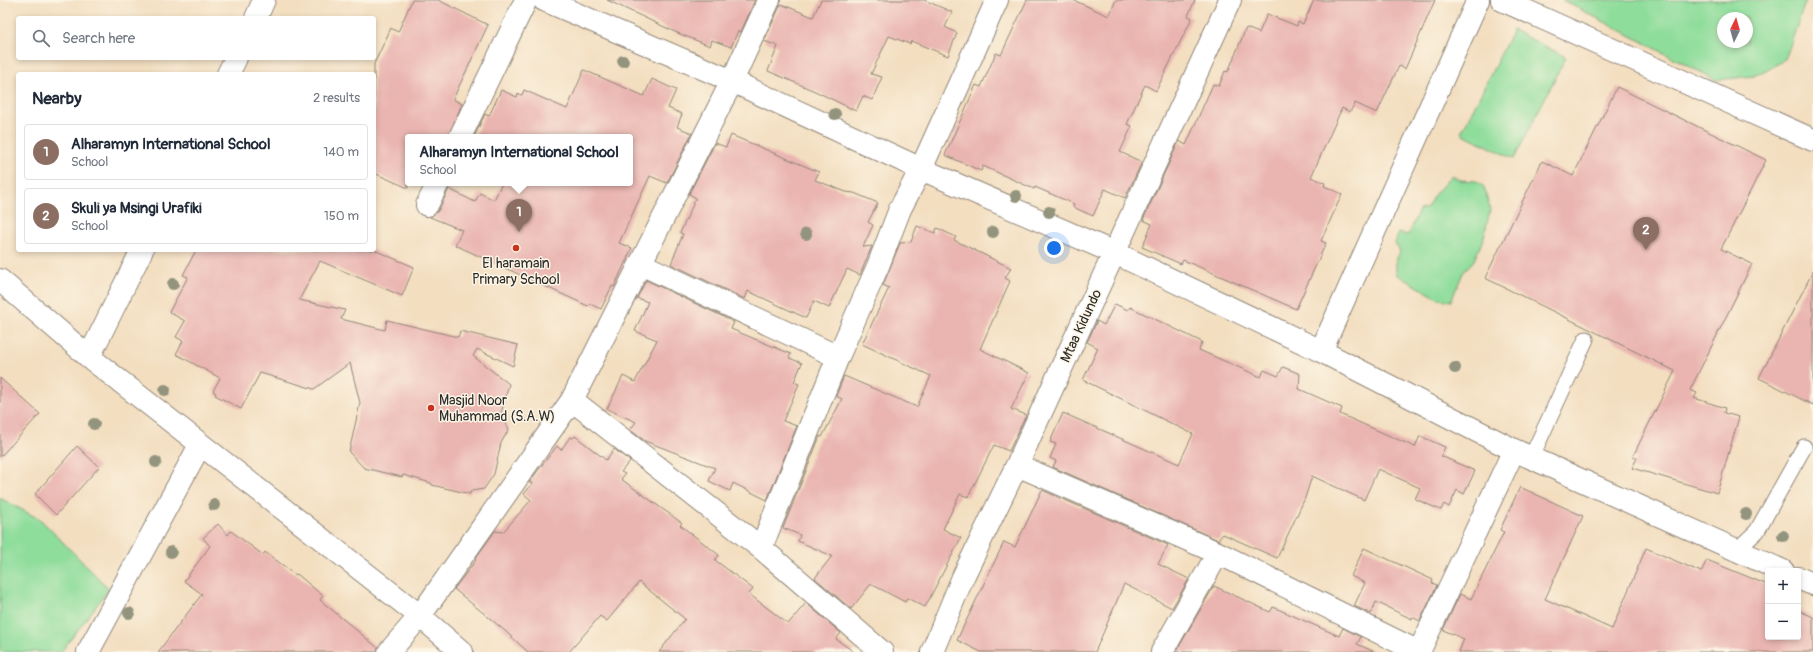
<!DOCTYPE html>
<meta charset="utf-8">
<style>
body{margin:0;font-family:Pangolin,sans-serif;background:#f2f2f3;color:#1f2937}
.controls{position:absolute;right:12px;bottom:12px;display:grid;overflow:hidden;border-radius:4px;box-shadow:0 2px 6px #0003}
.controls button{width:36px;height:36px;display:grid;place-items:center;padding:0;border:0;border-bottom:1px solid #e0e1e3;background:#fff;color:#1f2937;font:20px sans-serif}
.compass{position:absolute;left:1717px;top:12px;width:36px;height:36px;border-radius:50%;background:#fff;box-shadow:0 2px 6px #0003;rotate:5deg}
.you{position:absolute;left:1054px;top:248px;width:14px;height:14px;margin:-10px;border:3px solid #fff;border-radius:50%;background:#1a73e8;box-shadow:0 0 0 6px #1a73e833}
.badge{display:grid;place-items:center;width:26px;height:26px;border-radius:50%;background:#c8321e;color:#fff;font-size:13px;font-weight:700}
.pin{position:absolute;translate:-50% -33px;filter:drop-shadow(0 1px 2px #0008)}
.pin::after{content:'';position:absolute;top:21px;width:14px;height:12px;background:inherit;clip-path:polygon(0 0,100% 0,50% 100%)}
.popup{position:absolute;left:405px;top:134px;width:228px;height:52px;box-sizing:border-box;display:grid;place-content:center;border-radius:4px;background:#fff;filter:drop-shadow(0 1px 3px #0005);font-size:13px;white-space:nowrap;color:#747a83}
.popup b{font-size:15px;color:#1f2937}
.popup::after{content:'';position:absolute;left:50%;top:100%;margin-left:-8px;border:8px solid transparent;border-top-color:#fff}
.list{margin:0;padding:0;list-style:none}
h2{display:flex;justify-content:space-between;align-items:center;height:52px;margin:0;padding:0 16px;font-size:17px}
h2 small{font-size:13px;font-weight:400;color:#747a83}
.list li{display:grid;grid-template-columns:26px 1fr auto;gap:12px;align-items:center;box-sizing:border-box;height:56px;margin:0 8px 8px;padding:0 8px;border:1px solid #e0e1e3;border-radius:4px}
.list b{display:block;font-size:15px;white-space:nowrap}
.list p{margin:0;font-size:13px;white-space:nowrap;color:#747a83}
.list em{font-size:13px;font-style:normal;color:#747a83}
.icon{flex:none;width:22px;height:22px;fill:none;stroke:currentColor;stroke-width:2;stroke-linecap:round;stroke-linejoin:round}
.map{position:relative;flex:none;width:1813px;height:652px;overflow:hidden}
.search{position:absolute;background:#fff;box-shadow:0 2px 6px #0003;left:16px;top:16px;width:360px;height:44px;display:flex;align-items:center;gap:10px;box-sizing:border-box;padding:0 14px;border-radius:4px;color:#747a83;font-size:15px}
.panel{position:absolute;background:#fff;box-shadow:0 2px 6px #0003;left:16px;top:72px;width:360px;height:180px;border-radius:4px}
.map>svg:first-child{display:block}
.green{fill:#8fdd9b;stroke:#5d8463;fill-rule:evenodd}
.building{fill:#eab5b1}
.lines{fill:none;stroke-linecap:round;stroke-linejoin:round}
.service-casing{stroke:#8f8476;stroke-width:17}
.minor-casing{stroke:#8f8476;stroke-width:24}
.service{stroke:#fff;stroke-width:15}
.minor{stroke:#fff;stroke-width:22}
.tree{fill:#93947d}
.poi-dot{fill:#c8321e;stroke:#fcf5e5;stroke-width:1.5}
.labels{text-anchor:middle;dominant-baseline:central;stroke-width:3;stroke-linejoin:round;paint-order:stroke}
.poi-label{font-size:14px;fill:#2b2b2b;stroke:#fcf5e5}
.street-label{font-size:14px;fill:#2b2b2b;stroke:#fcf5e5}
</style>
<div class="map">
<svg width="1813" height="652" viewBox="0 0 1813 652">
<rect width="100%" height="100%" fill="#fcf5e5"/>
<filter id="ink" filterUnits="userSpaceOnUse"><feTurbulence type="fractalNoise" baseFrequency=".025" numOctaves="2"/><feDisplacementMap in="SourceGraphic" scale="8" xChannelSelector="R" yChannelSelector="G"/><feConvolveMatrix kernelMatrix="1 2 1 2 8 2 1 2 1" color-interpolation-filters="sRGB"/></filter>
<filter id="wash" filterUnits="userSpaceOnUse"><feTurbulence type="fractalNoise" baseFrequency=".012" numOctaves="4" result="noise"/><feDisplacementMap in="SourceGraphic" scale="16" xChannelSelector="R" yChannelSelector="G"/><feGaussianBlur stdDeviation="0.9" result="paint"/><feColorMatrix in="noise" values="0 0 0 0 0 0 0 0 0 0 0 0 0 0 0 0 0 1.4 0 .05"/><feComposite in="paint" operator="in"/></filter>
<g filter="url(#wash)">
<rect width="100%" height="100%" fill="#f3dec0"/>
<!-- green -->
<path class="green" d="M1562 0H1806L1785 60 1754 76 1716 80ZM1723 18H1747V42H1723Z
M1513 30 1566 57 1514 159 1461 133Z
M1452 175 1460 180 1476 181 1484 187 1490 210 1484 237 1474 260 1463 273 1451 301 1439 299 1396 274V260L1400 252 1395 243 1399 233 1408 235 1419 210 1427 208 1434 195Z
M0 498 41 520 109 589 61 652H0Z"/>
<g id="blocks">
<!-- building -->
<path class="building" d="M412 0H438L488 25 453 99 462 104 448 137H408V188L374 173V64L391 28 398 32Z
M607 0H755L741 32 738 31 731 47 712 40 710 46 675 32Z
M821 0H924L952 12 945 27 957 33 948 56 911 41 910 44 889 36 871 74 882 77 872 100 863 96 856 111 817 92 768 71 778 46 764 41 781 4 813 17Z
M1027 0H1073L1109 16 1116 0H1195L1188 16 1192 18 1156 91 1145 85 1127 124 1132 126 1120 152 1142 162 1125 198 1105 189 1093 216 1073 207 1074 204 1035 187 1034 189 983 166 981 171 945 155 976 85 981 87 996 53 1001 55Z
M1314 0H1435L1405 69 1399 66 1377 113 1355 103 1350 112 1342 108 1311 177 1325 183 1324 186 1342 194 1321 241 1326 243 1296 309 1183 260 1181 264 1142 247 1152 224 1143 220 1179 141 1186 145 1213 84 1219 86 1225 71 1228 72 1246 28 1259 33 1267 14 1297 26 1298 22 1303 24Z
M584 70 644 96 652 79 676 90 668 108 682 114 677 127 692 133 667 183 650 176 619 243 632 248 614 287 612 286 601 309 590 304 588 306 455 245 462 230 430 217 438 211 449 189 475 202 480 193 494 200 502 183H630V137H474L485 114 489 116 501 90 517 97 518 94 522 95 524 90 567 109Z
M1617 87 1766 160 1721 249 1752 264 1690 390 1697 393 1694 398 1725 408 1724 413 1739 417 1717 493 1632 468 1637 458 1633 456 1675 371 1485 278 1542 161 1573 176Z
M731 135 819 172 815 180 846 192 854 193 878 203 868 222 873 225 863 247 872 246 860 275 847 269 829 308 814 301 806 318 748 291 745 299 671 264 683 234 680 233 696 198 689 194 715 143 726 147Z
M917 226 935 233 937 228 956 237 954 240 1011 268 1005 278 1010 281 980 349 1029 373 1011 409 1026 415 1009 451 994 445 968 497 960 494 943 529 961 538 925 607 907 598 905 602 871 584 851 609 815 578 832 556 798 541 800 535 783 528 820 436 822 437 842 399 836 396 844 376 917 407 931 376 862 344 889 288 883 285 900 243 911 242Z
M196 250H374L414 267 402 296 320 261 299 300 345 310 341 319 385 330 387 320 458 337 460 331 518 345 513 366 477 349 473 356 509 384 501 414 509 429 501 443 494 474 484 489 471 491 470 494 432 485 431 483 403 475 402 477 364 468 349 452 360 403 350 363 314 389 260 373 241 409 215 395 216 393 213 391 220 378 176 354 183 341 176 337 185 321 169 312 188 277 183 275Z
M1813 271V405L1759 378Z
M646 280 734 322 731 329 791 354 789 358 802 363 794 382 799 384 783 421 797 426 767 500 733 483 730 491 709 481 715 468 645 441 630 430 636 422 607 409 623 376 635 382 657 340 635 331 648 302 637 298Z
M1115 304 1128 310 1130 307 1202 342 1199 350 1261 377 1264 370 1278 376 1283 367 1300 374 1299 389 1342 408 1340 414 1415 447 1420 436 1445 447 1441 456 1475 471 1464 494 1457 490 1449 507 1444 504 1441 510 1415 499 1420 488 1378 469 1364 500 1312 476 1305 498 1277 558 1223 534 1218 540 1053 467 1056 461 1050 458 1056 444 1050 442 1063 413 1179 464 1193 434 1083 380 1098 348 1087 342 1097 321 1104 325Z
M0 378 40 414 0 457Z
M575 436 606 460 614 449 630 461 621 472 625 474 621 479 682 523 680 525 719 555 715 560 753 589 749 594 788 624 806 603 841 633 836 639 854 652H659L685 619 639 582 607 621 600 616 569 652H528L504 630 454 589 476 560 475 559 495 531 503 532 531 500 524 494 533 483H529L536 473 557 446 561 450 570 437 573 438Z
M77 446 99 467 56 515 35 494Z
M1520 487 1583 516 1545 599 1612 629 1646 548 1701 572 1707 560 1768 585V637H1798V610L1813 617V652H1459L1464 639 1443 630 1460 594 1471 599 1504 532 1500 530Z
M1042 490 1168 545 1158 564 1189 579 1172 608 1124 584 1095 652H981L957 640 1004 542 1015 547Z
M218 524 228 535 231 531 263 555 265 552 296 575 297 574 323 596 320 600 378 648 377 652H158L202 594 184 581 210 546 203 538Z
M1364 548 1433 580 1432 583 1437 585 1420 621 1412 617V619L1376 602 1371 614 1354 606 1365 583 1351 576Z
M1214 586 1270 612 1273 607 1339 636 1343 628 1361 637 1357 644 1375 652H1176Z"/>
</g>
</g>
<g filter="url(#ink)">
<use href="#blocks" fill-opacity="0" stroke="#8f8476" stroke-width="1"/>
<g class="lines">
<!-- service casing -->
<g class="service-casing">
<path id="service" d="M1531 458 1586 339
M1737 550 1757 531 1804 447"/>
</g>
<!-- minor casing -->
<g class="minor-casing">
<path id="minor" d="M544 0 732 81 921 169 1115 253 1321 351 1514 450 1783 571
M1502 0 1813 140
M256 18 264 0
M228 74 236 58
M460 137 526 0
M427 205 438 183
M641 264 838 357
M0 280 89 357 420 616 462 652
M1321 351 1478 0
M89 357 142 250
M572 400 761 548 882 652
M1017 465 1218 553 1419 652
M761 548 838 357 878 266 900 209 921 169 997 0
M1798 578 1813 584
M88 652 200 445
M389 652 420 616 572 400 732 81 769 0
M932 652 963 577 1017 465 1230 0
M1162 652 1218 553
M1419 652 1514 450"/>
</g>
<!-- service -->
<use href="#service" class="service"/>
<!-- minor -->
<use href="#minor" class="minor"/>
</g>
<!-- trees -->
<g class="tree">
<circle cx="623" cy="61" r="6"/>
<circle cx="835" cy="114" r="6"/>
<circle cx="1016" cy="196" r="6"/>
<circle cx="1049" cy="212" r="6"/>
<circle cx="993" cy="232" r="6"/>
<circle cx="806" cy="234" r="6"/>
<circle cx="173" cy="284" r="6"/>
<circle cx="1455" cy="368" r="6"/>
<circle cx="165" cy="390" r="6"/>
<circle cx="94" cy="424" r="6"/>
<circle cx="156" cy="462" r="6"/>
<circle cx="214" cy="505" r="6"/>
<circle cx="1746" cy="514" r="6"/>
<circle cx="1783" cy="536" r="6"/>
<circle cx="171" cy="552" r="6"/>
<circle cx="129" cy="613" r="6"/>
</g>
</g>
<!-- markers -->
<g class="poi-dot">
<circle cx="516" cy="248" r="4"/>
<circle cx="431" cy="408" r="4"/>
</g>
<g class="labels">
<!-- poi labels -->
<g class="poi-label">
<text x="516" y="263">El haramain<tspan x="516" dy="16">Primary School</tspan></text>
<text x="439" y="400" text-anchor="start">Masjid Noor<tspan x="439" dy="16">Muhammad (S.A.W)</tspan></text>
</g>
<!-- street labels -->
<g class="street-label">
<text transform="translate(1081 326) rotate(-65)">Mtaa Kidundo</text>
</g>
</g>
</svg>
<div class="controls">
<button>+</button>
<button>−</button>
</div>
<svg class="compass" viewBox="-18 -18 36 36"><path d="M0-13l5 13h-10z" fill="#e53935"/><path d="M0 13l5-13h-10z" fill="#747a83"/></svg>
<div class="you"></div>
<div class="pin badge" style="left:519px;top:232px;background:#8d6e63">1</div>
<div class="popup"><b>Alharamyn International School</b>School</div>
<div class="pin badge" style="left:1646px;top:250px;background:#8d6e63">2</div>
<div class="search"><svg class="icon" aria-label="search" viewBox="0 0 24 24"><circle cx="10" cy="10" r="6"/><path d="M15 15l6 6"/></svg>Search here</div>
<section class="panel">
<h2>Nearby<small>2 results</small></h2>
<ul class="list">
<li><span class="badge" style="background:#8d6e63">1</span><div><b>Alharamyn International School</b><p>School</p></div><em>140 m</em></li>
<li><span class="badge" style="background:#8d6e63">2</span><div><b>Skuli ya Msingi Urafiki</b><p>School</p></div><em>150 m</em></li>
</ul>
</section>
</div>
